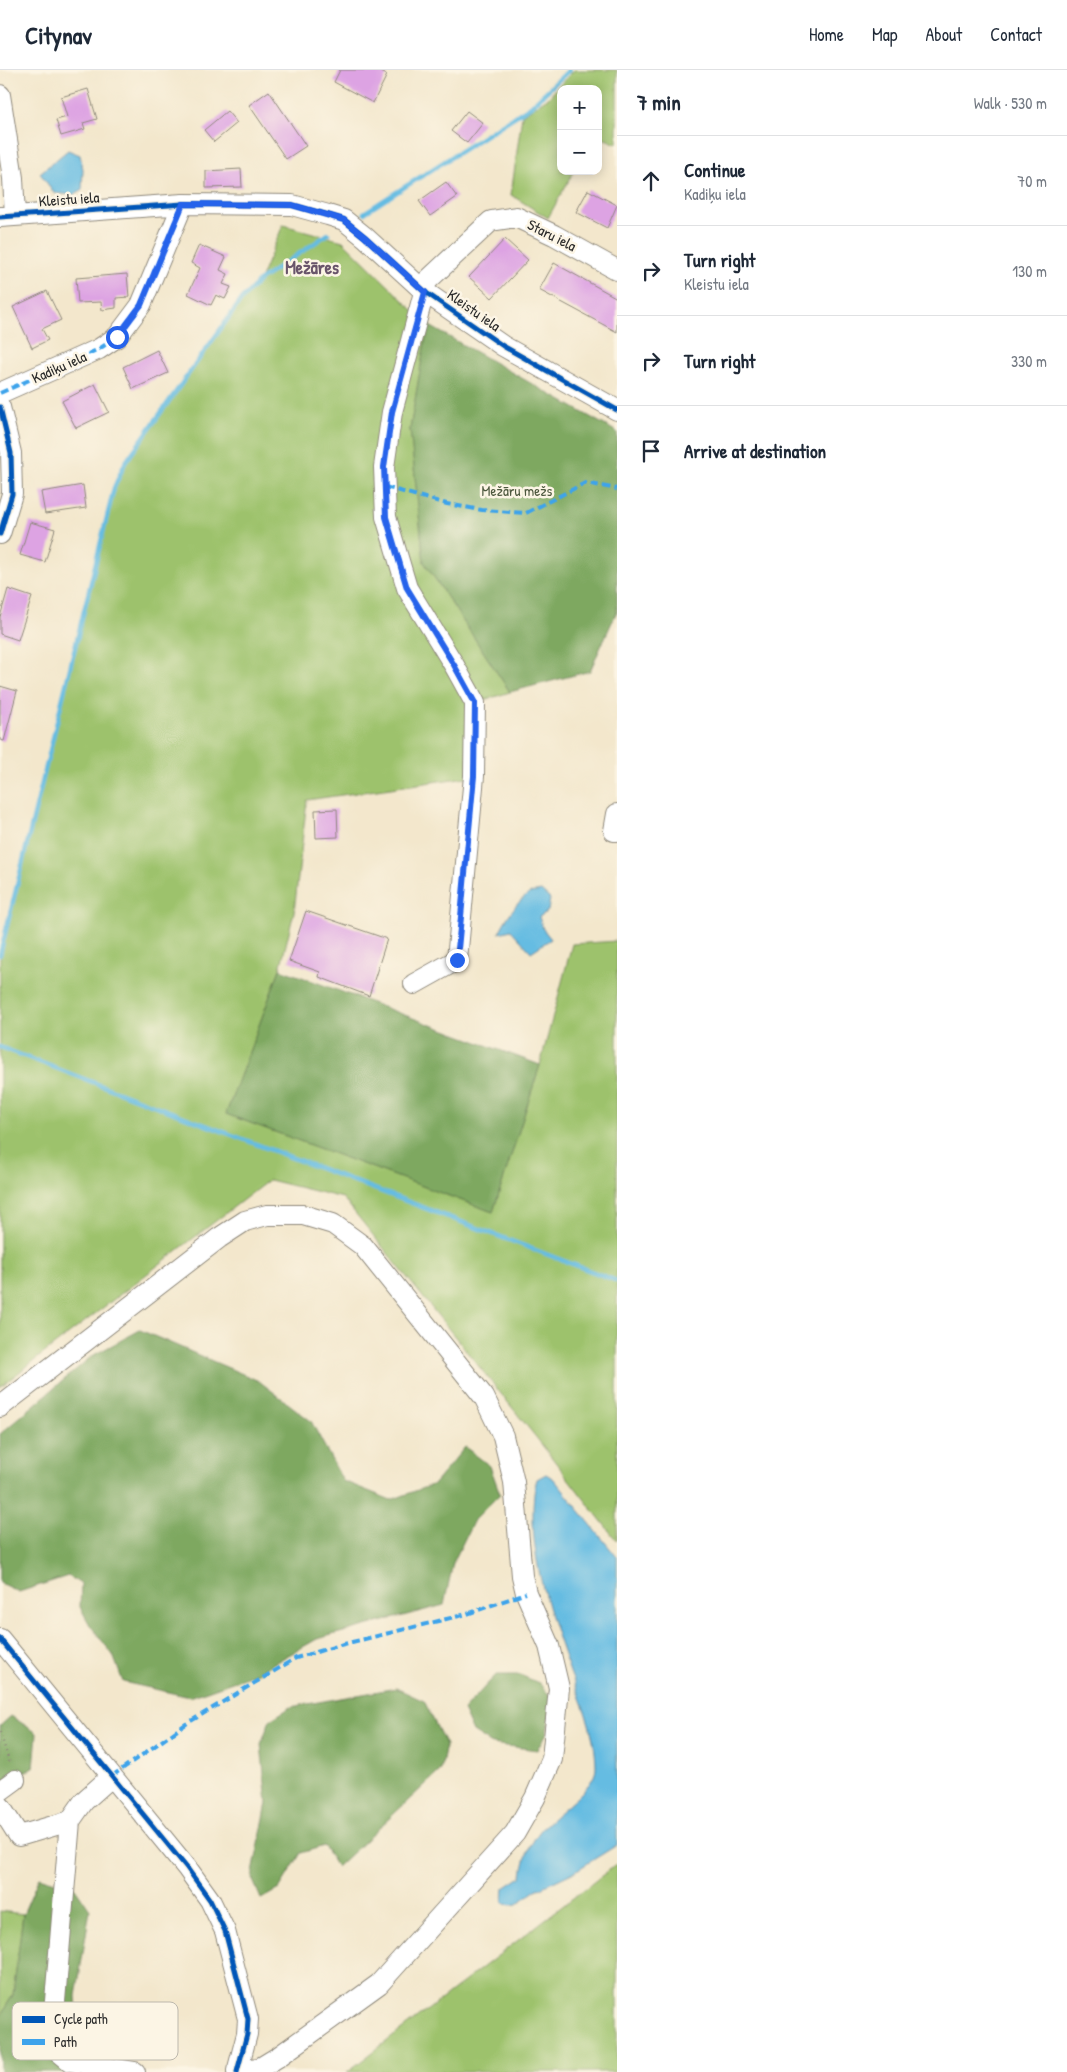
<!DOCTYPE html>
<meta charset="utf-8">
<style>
body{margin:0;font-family:"Patrick Hand",sans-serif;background:#f6f6f7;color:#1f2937}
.controls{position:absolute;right:15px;top:15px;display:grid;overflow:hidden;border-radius:10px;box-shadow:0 2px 12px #0003}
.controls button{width:45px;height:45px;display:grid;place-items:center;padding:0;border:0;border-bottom:1px solid #e0e1e3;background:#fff;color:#1f2937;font:25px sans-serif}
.stop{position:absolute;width:15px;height:15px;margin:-11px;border:4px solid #2563eb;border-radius:50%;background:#fff}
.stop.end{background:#2563eb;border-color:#fff;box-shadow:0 1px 5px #0008}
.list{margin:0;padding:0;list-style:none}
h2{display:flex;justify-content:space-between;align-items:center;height:65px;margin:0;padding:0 20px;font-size:21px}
h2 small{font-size:16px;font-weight:400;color:#747a83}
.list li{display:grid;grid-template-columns:32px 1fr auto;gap:15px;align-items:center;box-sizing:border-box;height:90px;padding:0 20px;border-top:1px solid #e0e1e3}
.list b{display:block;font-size:19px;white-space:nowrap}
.list p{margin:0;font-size:16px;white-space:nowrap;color:#747a83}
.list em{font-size:16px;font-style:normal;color:#747a83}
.icon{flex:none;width:28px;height:28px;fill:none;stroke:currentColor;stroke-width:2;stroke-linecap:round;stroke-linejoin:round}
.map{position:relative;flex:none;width:617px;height:2002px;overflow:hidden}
header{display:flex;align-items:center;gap:30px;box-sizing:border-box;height:70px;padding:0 25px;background:#fff;border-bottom:1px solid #e0e1e3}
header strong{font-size:24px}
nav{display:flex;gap:28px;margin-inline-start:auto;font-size:18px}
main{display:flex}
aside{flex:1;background:#fff}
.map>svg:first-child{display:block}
.green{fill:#9dc26c;stroke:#64764c}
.forest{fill:#7ea860;stroke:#546a46}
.water{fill:#65bce2;stroke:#487486}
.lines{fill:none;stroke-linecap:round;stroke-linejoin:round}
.stream{stroke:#65bce2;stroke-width:4.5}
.building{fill:#dda3e3}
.minor-casing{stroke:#8f897c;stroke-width:22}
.path{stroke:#8f897c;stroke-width:2.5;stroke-dasharray:1 4;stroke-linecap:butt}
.minor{stroke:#fff;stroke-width:20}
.quiet{stroke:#3ea3eb;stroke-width:4;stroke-dasharray:8 4;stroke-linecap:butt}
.cycleway-casing{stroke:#fcf5e5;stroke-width:8}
.cycleway{stroke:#0057b8;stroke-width:5}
.route{stroke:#2563eb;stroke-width:6}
.labels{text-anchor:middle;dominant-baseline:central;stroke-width:5;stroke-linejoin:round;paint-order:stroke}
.street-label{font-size:15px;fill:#2b2b2b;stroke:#fcf5e5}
.park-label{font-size:15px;fill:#4d583e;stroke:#fcf5e5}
.quarter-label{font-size:18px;font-weight:bold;fill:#69556b;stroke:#fcf5e5}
.key{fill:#fcf5e5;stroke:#bdb8ad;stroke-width:1}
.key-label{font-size:14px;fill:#2b2b2b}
</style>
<header>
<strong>Citynav</strong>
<nav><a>Home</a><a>Map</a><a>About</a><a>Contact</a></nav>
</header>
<main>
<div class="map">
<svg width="617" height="2002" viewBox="0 0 617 2002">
<rect width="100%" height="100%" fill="#fcf5e5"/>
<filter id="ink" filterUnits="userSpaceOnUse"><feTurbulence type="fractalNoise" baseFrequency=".02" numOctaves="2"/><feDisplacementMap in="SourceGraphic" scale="10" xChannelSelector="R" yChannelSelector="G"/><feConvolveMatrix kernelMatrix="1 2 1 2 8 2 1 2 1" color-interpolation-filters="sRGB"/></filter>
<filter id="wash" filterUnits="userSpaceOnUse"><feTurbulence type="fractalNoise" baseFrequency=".0096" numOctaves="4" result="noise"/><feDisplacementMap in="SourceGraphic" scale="20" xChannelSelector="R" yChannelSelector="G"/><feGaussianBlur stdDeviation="1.12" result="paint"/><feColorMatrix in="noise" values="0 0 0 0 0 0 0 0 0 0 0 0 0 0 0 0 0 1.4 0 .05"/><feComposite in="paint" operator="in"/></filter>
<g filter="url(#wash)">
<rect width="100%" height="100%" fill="#f3e7cc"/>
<!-- green -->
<path class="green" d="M574 0H617V74L598 66V19H561V101H574L548 148 511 125 522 45 549 27Z
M283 155 343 171 428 255 410 359 424 492 510 622 475 633 474 706 307 730 294 842 280 899 226 1044 493 1142 540 995 572 874 617 871V1471L535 1366 343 1128 269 1110 0 1317V885L114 418 125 393 242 229 260 210Z
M617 1794V2002H347Z
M0 1841 23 1844 13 1925 0 1946Z"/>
<!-- forest -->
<path class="forest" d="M428 255 617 362V541L590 601 510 622 424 492 410 359Z
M280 899 540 995 493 1142 226 1044Z
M140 1260 259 1311 311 1351 343 1411 391 1430 434 1414 465 1377 490 1396 500 1424 474 1450 453 1493 444 1535 317 1569 255 1604 190 1627 123 1612 113 1585 90 1555 80 1537 81 1514 68 1506 19 1522 0 1513V1364L92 1286Z
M496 1605H520L539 1613 552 1628 547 1663 537 1680 492 1674 473 1662 463 1640Z
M396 1618 424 1631 446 1675 441 1700 337 1797 324 1776 301 1783 279 1819 261 1829 252 1808 267 1733 261 1674 270 1650 291 1637Z
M11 1646 37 1663 34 1698 0 1712V1656Z
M39 1807 75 1818 90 1840 76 1926 80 1979 74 2002H0V1946L13 1925 23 1844Z"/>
<!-- water -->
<path class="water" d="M68 80 80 85 83 99 82 120 72 125 54 123 40 103Z
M541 821 550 829 548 841 539 847 543 859 551 869 531 882 511 860 499 863C505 850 516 832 529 824 532 822 538 822 541 821Z
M546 1404 554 1409 617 1487V1775L572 1803 536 1820 517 1834 510 1835 503 1832 504 1818 522 1806C524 1790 529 1775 540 1761 553 1744 597 1718 596 1697 596 1664 581 1631 570 1602 553 1554 534 1502 533 1451 533 1437 533 1422 537 1409Z"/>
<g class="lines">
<!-- stream -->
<path class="stream" d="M364 143 531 36 569 0
M0 885 114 418 125 393 242 229 260 210 328 164
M0 977 617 1211"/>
</g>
<g id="blocks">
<!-- building -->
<path class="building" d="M340 0H377L387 5 373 33 334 12Z
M88 19 97 49 83 53 85 59 61 66 56 50 67 47 61 27Z
M269 21 306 76 286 89 249 35Z
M227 41 237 53 214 72 204 60Z
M467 41 483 53 467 73 451 61Z
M241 99 242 117 206 118V101Z
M446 112 457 127 430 146 419 131Z
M588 120 617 135 607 158 576 142Z
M505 169 528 190 492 228 469 207Z
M199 175 226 187 220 200 228 204 223 214 231 217 225 229 216 225 211 235 188 224 200 198 191 193Z
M554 193 617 228V262L539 220Z
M127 204 129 227 116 228V238L102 240 101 232 78 233 76 208Z
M47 221 61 250 42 259 48 270 32 278 13 237Z
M157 280 168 303 133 319 123 297Z
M95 314 109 342 76 358 62 331Z
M83 415 86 438 45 444 41 422Z
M30 452 55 459 45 492 20 485Z
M8 519 32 527 18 570 0 564V547Z
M0 616 17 621 4 671 0 670Z
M337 739 338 767 316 768 315 740Z
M306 841 387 869 369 926 319 907 320 902 289 891Z"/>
</g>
</g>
<g filter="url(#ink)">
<use href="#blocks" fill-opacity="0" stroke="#8f897c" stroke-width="1"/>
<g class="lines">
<!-- minor casing -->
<g class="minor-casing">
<path id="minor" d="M0 25 13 108 15 146
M0 147 183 134 292 135 328 145 344 150 365 167 425 222 503 276 617 340
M0 323 99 279 117 267 141 235 183 134
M0 337 11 383 12 424 0 464
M617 744 614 761H617
M414 914 457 890 474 706 475 633 454 595 407 518 386 447 384 397 392 342 427 211 491 151 516 147 554 165 617 200
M0 1337 219 1168 245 1151 267 1145H303L333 1154 363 1176 484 1327 503 1366 514 1412 522 1506 526 1523 549 1576 559 1618 552 1689 535 1728 515 1763 379 1914 278 1987 260 1998 237 2000
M0 1569 187 1798 210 1830 225 1861 248 1949 247 1964 237 2002
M112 1706 84 1731 70 1751 52 1967 58 1981 70 1991 135 2002
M0 1721 15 1710
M0 1736 19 1766 70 1751"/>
</g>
<!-- path -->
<path class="path" d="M0 1662 10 1694"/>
<!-- minor -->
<use href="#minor" class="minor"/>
<!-- quiet -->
<path class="quiet" d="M0 323 99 279 117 267 141 235 183 134
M385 417 447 434 482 440 526 443 585 413 617 419
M112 1706 186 1654 296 1588 340 1575 467 1544 526 1523"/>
<!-- cycleway casing -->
<g class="cycleway-casing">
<path id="cycleway" d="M0 147 183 134 292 135 328 145 344 150 365 167 425 222 503 276 617 340
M0 337 11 383 12 424 0 464
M0 1569 187 1798 210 1830 225 1861 248 1949 247 1964 237 2002"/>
</g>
<!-- cycleway -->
<use href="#cycleway" class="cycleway"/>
</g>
</g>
<g class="lines" filter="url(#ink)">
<!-- route -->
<path class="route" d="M117 267 141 235 183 134 292 135 344 150 365 167 425 222 392 342 384 397 386 447 407 518 454 595 475 633 474 706 457 890"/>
</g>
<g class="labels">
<!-- street labels -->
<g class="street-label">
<text transform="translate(69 129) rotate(-4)">Kleistu iela</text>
<text transform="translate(552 165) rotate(27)">Staru iela</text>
<text transform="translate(474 240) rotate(35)">Kleistu iela</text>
<text transform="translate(59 297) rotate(-24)">Kadiķu iela</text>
</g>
<!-- park labels -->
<g class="park-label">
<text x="517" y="420">Mežāru mežs</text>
</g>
<!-- quarter labels -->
<g class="quarter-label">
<text x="312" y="197">Mežāres</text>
</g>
</g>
<!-- legend -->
<rect x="12" y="1932" width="166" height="58" rx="8" class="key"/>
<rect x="22" y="1946" width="23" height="7" fill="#0057b8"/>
<rect x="22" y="1969" width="23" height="6" fill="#3ea3eb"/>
<g class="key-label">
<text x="54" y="1954">Cycle path</text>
<text x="54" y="1977">Path</text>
</g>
</svg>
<div class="controls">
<button>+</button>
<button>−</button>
</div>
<div class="stop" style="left:117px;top:267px"></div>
<div class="stop end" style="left:457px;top:890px"></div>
</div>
<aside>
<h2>7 min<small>Walk · 530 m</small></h2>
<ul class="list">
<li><svg class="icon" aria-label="ahead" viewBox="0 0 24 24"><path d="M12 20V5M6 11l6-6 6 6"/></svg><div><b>Continue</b><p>Kadiķu iela</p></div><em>70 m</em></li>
<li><svg class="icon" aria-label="right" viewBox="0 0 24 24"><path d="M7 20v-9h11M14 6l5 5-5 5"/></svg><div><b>Turn right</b><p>Kleistu iela</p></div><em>130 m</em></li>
<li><svg class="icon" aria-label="right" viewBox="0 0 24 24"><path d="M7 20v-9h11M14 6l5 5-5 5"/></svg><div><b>Turn right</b></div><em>330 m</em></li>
<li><svg class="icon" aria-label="arrive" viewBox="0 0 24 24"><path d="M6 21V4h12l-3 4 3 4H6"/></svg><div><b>Arrive at destination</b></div></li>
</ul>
</aside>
</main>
